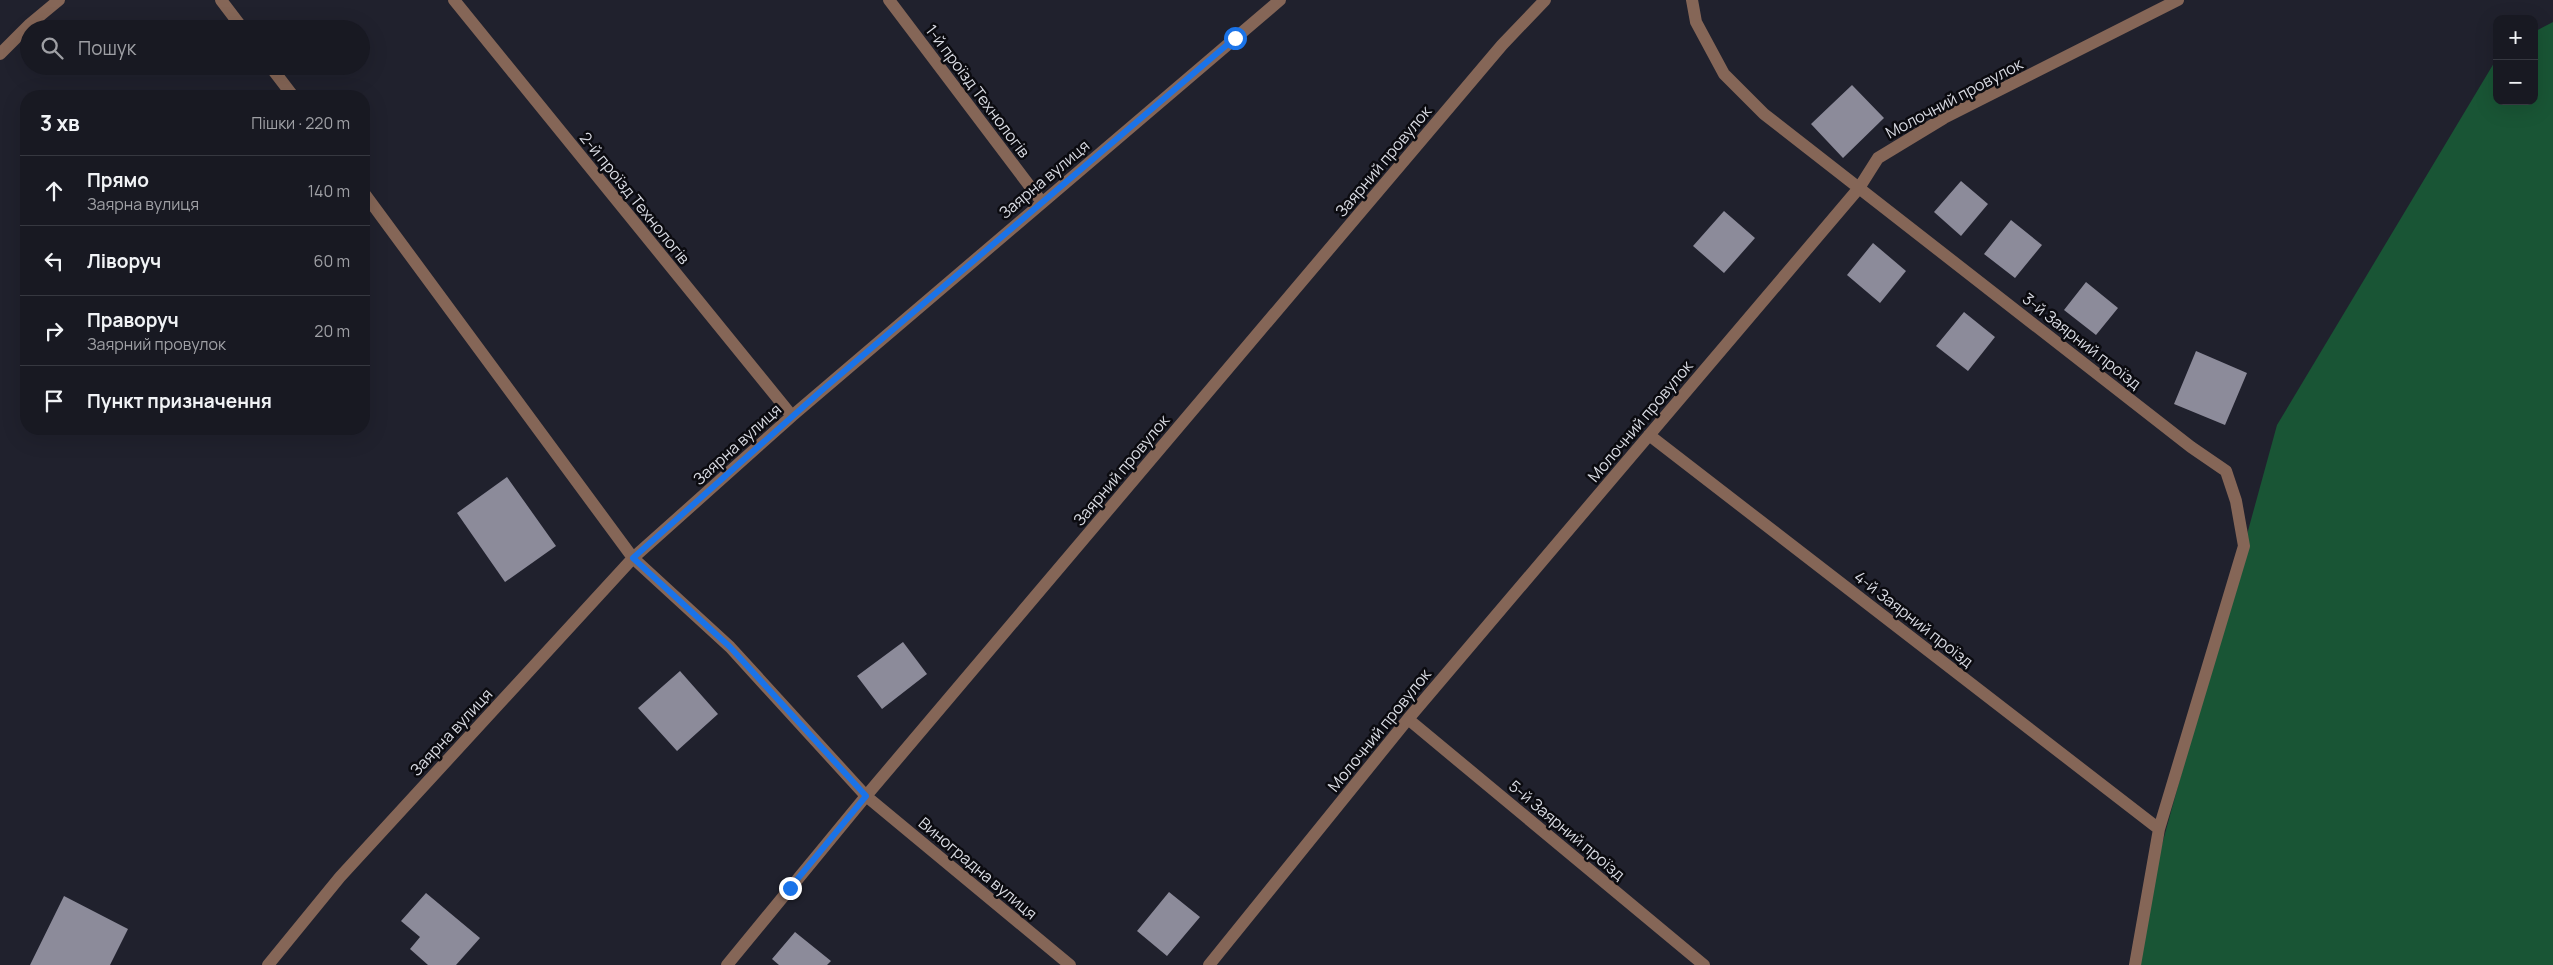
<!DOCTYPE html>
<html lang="uk">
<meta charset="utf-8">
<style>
body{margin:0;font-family:Manrope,sans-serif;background:#25262f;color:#f1f3f6}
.controls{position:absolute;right:15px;top:15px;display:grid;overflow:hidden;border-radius:10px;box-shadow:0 5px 20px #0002}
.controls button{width:45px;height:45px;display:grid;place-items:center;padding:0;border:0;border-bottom:1px solid #363840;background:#181922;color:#f1f3f6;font:25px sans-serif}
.stop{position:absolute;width:15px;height:15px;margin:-11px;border:4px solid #1a73e8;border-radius:50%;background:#fff}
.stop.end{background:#1a73e8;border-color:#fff;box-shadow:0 1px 5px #0008}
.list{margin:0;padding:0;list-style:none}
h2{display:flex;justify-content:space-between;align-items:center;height:65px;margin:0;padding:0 20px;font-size:21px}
h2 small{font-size:16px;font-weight:400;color:#9fa0a5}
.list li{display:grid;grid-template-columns:32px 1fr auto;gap:15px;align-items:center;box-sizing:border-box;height:70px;padding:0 20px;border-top:1px solid #363840}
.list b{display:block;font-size:19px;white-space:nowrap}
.list p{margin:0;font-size:16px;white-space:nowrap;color:#9fa0a5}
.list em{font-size:16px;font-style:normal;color:#9fa0a5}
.icon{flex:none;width:28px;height:28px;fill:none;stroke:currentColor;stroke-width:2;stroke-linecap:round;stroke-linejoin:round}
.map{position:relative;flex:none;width:2553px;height:965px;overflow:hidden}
.search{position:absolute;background:#181922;box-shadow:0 5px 20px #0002;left:20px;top:20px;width:350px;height:55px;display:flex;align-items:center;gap:12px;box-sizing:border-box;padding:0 18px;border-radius:28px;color:#9fa0a5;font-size:19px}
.panel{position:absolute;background:#181922;box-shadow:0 5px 20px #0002;left:20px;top:90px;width:350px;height:345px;border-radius:20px}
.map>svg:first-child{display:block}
.forest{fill:#195535}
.building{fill:#8c8b9a}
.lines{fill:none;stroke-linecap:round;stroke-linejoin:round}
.minor{stroke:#856657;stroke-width:12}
.route{stroke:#1a73e8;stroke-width:6}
.labels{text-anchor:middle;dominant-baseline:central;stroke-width:5;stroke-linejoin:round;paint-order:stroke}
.street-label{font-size:16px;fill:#d9dbe3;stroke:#0b0b10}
</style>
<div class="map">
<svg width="2553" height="965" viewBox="0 0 2553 965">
<rect width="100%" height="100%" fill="#20212d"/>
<!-- forest -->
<path class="forest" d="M2553 22V965H2137L2155 870 2277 425 2497 58V101H2534V32Z"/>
<!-- building -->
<path class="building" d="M1852 85 1884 118 1843 158 1811 124Z
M1961 181 1988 204 1961 236 1934 212Z
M1724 211 1755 238 1724 273 1693 246Z
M2011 220 2042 245 2015 278 1984 254Z
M1873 243 1906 271 1880 303 1847 275Z
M2086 282 2118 308 2096 335 2064 310Z
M1964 312 1995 337 1968 371 1936 346Z
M2196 351 2247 373 2225 425 2174 404Z
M507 477 556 546 505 582 457 513Z
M903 642 927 674 882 709 857 676Z
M680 671 718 714 677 751 638 708Z
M1169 892 1200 917 1167 956 1137 931Z
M426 893 480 938 456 965H428L410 949 420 937 401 921Z
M64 896 128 929 110 965H30Z
M795 932 831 961 827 965H779L772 959Z"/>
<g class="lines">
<!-- minor -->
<path class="minor" d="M221 0 243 29
M454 0 792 416
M889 0 1041 201
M1692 0 1696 22 1724 74 1764 114 2191 447 2226 471 2236 501 2244 546 2159 829 2135 965
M0 54 30 24 59 0
M270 66 293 96
M364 193 633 558 730 647 866 796 1070 965
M1649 435 2159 829
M1408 719 1704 965
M268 965 340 877 633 558 792 416 1280 0
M727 965 866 796 1502 45 1545 0
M1209 965 1408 719 1859 188 1878 158 1944 118 2178 0"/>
</g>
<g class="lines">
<!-- route -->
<path class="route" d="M790 888 866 796 730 647 633 558 821 391 1235 38"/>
</g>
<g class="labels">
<!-- street labels -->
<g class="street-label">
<text transform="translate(978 91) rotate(53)">1-й проїзд Технологів</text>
<text transform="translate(1954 98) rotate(-28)">Молочний провулок</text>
<text transform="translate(1383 161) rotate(-50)">Заярний провулок</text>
<text transform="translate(1044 179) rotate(-40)">Заярна вулиця</text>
<text transform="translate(635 198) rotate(51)">2-й проїзд Технологів</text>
<text transform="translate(2082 341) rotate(38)">3-й Заярний проїзд</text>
<text transform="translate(1640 421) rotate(-50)">Молочний провулок</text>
<text transform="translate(737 444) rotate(-42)">Заярна вулиця</text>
<text transform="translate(1121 470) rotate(-50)">Заярний провулок</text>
<text transform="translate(1914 619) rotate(38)">4-й Заярний проїзд</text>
<text transform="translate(1379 730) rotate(-51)">Молочний провулок</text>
<text transform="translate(451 732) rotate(-47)">Заярна вулиця</text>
<text transform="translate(1567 830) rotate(40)">5-й Заярний проїзд</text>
<text transform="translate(978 868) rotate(40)">Виноградна вулиця</text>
</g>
</g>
</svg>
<div class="controls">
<button>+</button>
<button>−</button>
</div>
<div class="stop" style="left:1235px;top:38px"></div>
<div class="stop end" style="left:790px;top:888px"></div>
<div class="search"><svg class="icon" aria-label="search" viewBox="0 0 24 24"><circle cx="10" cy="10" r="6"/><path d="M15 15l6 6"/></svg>Пошук</div>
<section class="panel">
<h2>3 хв<small>Пішки · 220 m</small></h2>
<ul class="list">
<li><svg class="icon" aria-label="ahead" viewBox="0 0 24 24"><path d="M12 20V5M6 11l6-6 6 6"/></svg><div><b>Прямо</b><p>Заярна вулиця</p></div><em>140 m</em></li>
<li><svg class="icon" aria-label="left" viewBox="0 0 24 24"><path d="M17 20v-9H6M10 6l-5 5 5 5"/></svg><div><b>Ліворуч</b></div><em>60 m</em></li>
<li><svg class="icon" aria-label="right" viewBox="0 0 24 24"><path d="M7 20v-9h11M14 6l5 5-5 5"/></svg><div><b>Праворуч</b><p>Заярний провулок</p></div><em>20 m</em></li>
<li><svg class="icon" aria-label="arrive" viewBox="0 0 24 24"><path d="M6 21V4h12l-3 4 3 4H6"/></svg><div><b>Пункт призначення</b></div></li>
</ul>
</section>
</div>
